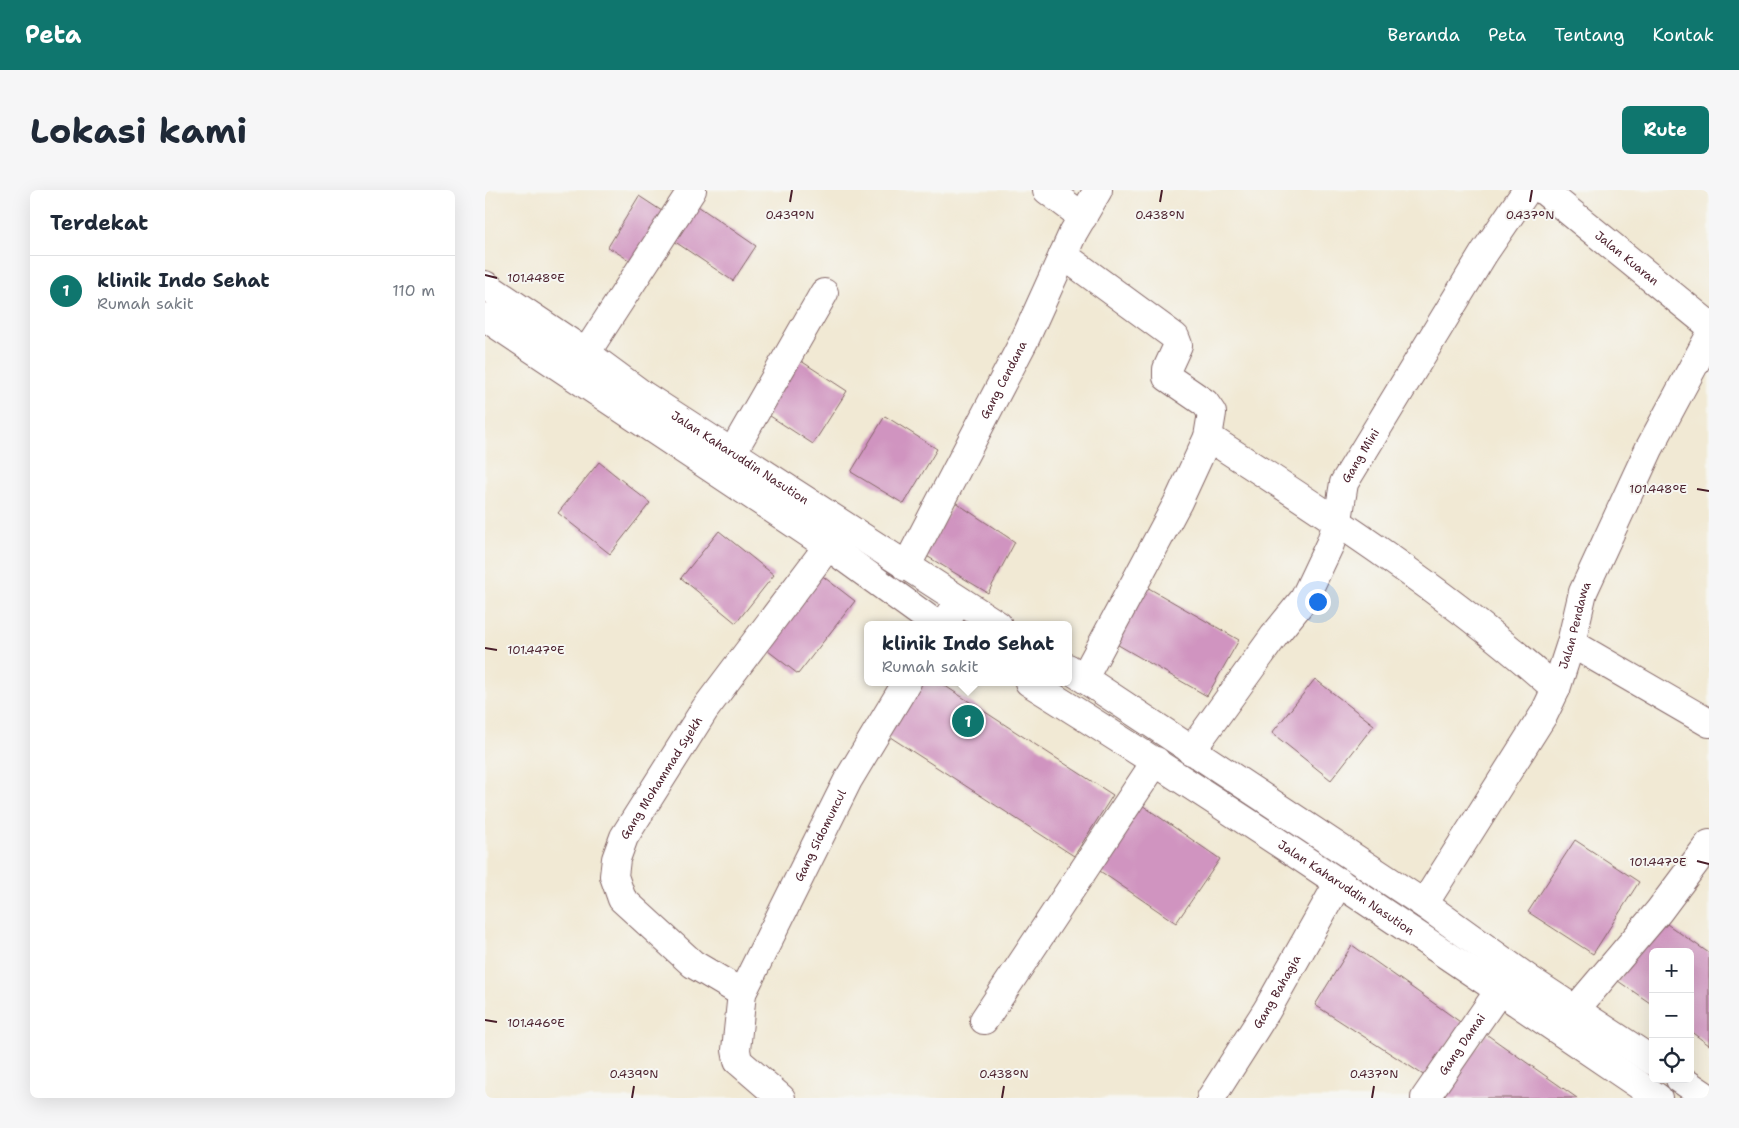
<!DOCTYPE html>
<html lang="id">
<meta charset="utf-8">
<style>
body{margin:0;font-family:"Shantell Sans",sans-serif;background:#f6f6f7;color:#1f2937}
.controls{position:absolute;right:15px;bottom:15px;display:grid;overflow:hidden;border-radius:8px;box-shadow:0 5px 20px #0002}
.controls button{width:45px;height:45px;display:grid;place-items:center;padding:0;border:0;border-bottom:1px solid #e0e1e3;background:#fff;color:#1f2937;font:25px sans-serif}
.you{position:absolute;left:832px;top:411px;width:18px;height:18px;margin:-12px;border:4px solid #fff;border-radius:50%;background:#1a73e8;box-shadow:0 0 0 8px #1a73e833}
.badge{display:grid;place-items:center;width:32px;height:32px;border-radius:50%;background:#0f766e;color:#fff;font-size:16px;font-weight:700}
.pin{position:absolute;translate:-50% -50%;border:2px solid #fff;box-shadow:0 1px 5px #0006}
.popup{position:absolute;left:379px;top:431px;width:208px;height:65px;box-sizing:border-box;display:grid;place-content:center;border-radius:8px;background:#fff;filter:drop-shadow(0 1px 4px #0005);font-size:16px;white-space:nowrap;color:#747a83}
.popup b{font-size:19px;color:#1f2937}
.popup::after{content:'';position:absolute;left:50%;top:100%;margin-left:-10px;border:10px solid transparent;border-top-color:#fff}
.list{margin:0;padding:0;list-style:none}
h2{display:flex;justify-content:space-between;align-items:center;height:65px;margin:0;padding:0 20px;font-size:21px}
h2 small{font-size:16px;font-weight:400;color:#747a83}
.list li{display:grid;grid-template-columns:32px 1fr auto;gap:15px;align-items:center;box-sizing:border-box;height:70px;padding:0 20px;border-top:1px solid #e0e1e3}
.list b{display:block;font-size:19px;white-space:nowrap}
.list p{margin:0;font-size:16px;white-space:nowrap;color:#747a83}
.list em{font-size:16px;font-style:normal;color:#747a83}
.icon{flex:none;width:28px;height:28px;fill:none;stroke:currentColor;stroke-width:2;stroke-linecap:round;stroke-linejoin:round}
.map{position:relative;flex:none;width:1224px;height:908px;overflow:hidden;border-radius:8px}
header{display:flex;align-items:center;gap:30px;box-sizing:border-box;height:70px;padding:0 25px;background:#0f766e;color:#fff}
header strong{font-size:24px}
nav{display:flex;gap:28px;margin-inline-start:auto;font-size:18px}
.intro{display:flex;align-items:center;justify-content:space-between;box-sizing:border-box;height:120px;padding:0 30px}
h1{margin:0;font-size:35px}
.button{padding:12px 22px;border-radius:8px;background:#0f766e;color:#fff;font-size:18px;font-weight:700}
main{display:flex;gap:30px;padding:0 30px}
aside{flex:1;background:#fff;border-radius:8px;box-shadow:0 5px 20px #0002}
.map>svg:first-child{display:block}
.building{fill:#d094c0}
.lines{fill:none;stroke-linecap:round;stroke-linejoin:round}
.minor-casing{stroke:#846666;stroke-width:30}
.highway-casing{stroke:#846666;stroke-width:30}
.minor{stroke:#fff;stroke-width:28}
.highway{stroke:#fff;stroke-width:28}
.ticks{fill:none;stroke:#4a1f2b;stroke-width:2}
.labels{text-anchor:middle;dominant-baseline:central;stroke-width:4;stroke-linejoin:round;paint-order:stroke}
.street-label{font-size:12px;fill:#4a1f2b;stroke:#f6f6f2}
.ticks-label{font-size:12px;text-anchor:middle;fill:#4a1f2b;stroke:#f6f6f2;stroke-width:4;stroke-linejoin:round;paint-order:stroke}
</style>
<header>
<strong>Peta</strong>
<nav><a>Beranda</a><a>Peta</a><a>Tentang</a><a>Kontak</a></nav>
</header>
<div class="intro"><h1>Lokasi kami</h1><a class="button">Rute</a></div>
<main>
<aside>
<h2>Terdekat<small></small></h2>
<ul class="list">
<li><span class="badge">1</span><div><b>klinik Indo Sehat</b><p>Rumah sakit</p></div><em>110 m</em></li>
</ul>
</aside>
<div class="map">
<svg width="1224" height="908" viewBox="0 0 1224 908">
<rect width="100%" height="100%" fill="#f6f6f2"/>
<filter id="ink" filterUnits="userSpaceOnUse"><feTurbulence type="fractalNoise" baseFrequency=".02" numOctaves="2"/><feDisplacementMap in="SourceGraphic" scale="10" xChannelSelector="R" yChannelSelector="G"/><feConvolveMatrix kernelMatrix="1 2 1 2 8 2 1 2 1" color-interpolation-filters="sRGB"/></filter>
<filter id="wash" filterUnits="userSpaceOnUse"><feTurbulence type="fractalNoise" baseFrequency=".0096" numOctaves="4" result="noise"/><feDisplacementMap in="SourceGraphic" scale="20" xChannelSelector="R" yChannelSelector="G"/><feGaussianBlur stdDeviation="1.12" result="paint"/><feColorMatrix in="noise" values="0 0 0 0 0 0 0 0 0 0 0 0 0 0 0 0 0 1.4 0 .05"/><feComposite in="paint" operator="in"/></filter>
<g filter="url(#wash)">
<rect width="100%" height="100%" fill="#f1e9d4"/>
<g id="blocks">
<!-- building -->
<path class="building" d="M154 6 183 25 152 75 123 57Z
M210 14 271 56 248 91 186 49Z
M313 169 362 201 328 254 279 222Z
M400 226 452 259 419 314 366 282Z
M114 272 165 313 125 364 73 323Z
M470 312 530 352 503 403 440 365Z
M234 341 289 385 251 433 196 388Z
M331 381 370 411 313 484 274 454Z
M660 396 754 450 722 506 628 452Z
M830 489 889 535 846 590 787 543Z
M436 492H454L628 605 589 666 402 545Z
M654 613 735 669 691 733 609 677Z
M1090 650 1154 692 1108 764 1043 722Z
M1176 730 1224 763V855L1205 841V762H1168V815L1133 791Z
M867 755 978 834 940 886 830 815Z
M1001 844 1092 908H962L958 905Z"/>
</g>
</g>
<g filter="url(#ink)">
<use href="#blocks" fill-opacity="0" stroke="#846666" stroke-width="1"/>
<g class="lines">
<!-- minor casing -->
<g class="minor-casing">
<g id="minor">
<path d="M562 0 598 27"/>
<path id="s1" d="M1058 0 1224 135"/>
<path d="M578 65 690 147 693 155 682 179V187L720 213 727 223 723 247 693 312 599 488"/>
<path d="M101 163 207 0"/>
<path d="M723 247C844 325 964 403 1071 499"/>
<path d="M247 263 339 103"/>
<path id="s2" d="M421 377 541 147 588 43 613 0"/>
<path d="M457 435 475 411"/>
<path d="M1086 453 1224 533"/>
<path id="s3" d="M706 561 789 446 819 409 845 354 853 330 859 293 999 63 1042 0"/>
<path id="s4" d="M939 714 1059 524 1071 499 1086 453 1098 402 1164 259 1224 147"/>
<path id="s5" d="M257 803 208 774 137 709 129 686 131 669 139 647 220 519 343 356"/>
<path d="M1090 820 1174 721 1224 654"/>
<path d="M499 830 671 571"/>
<path id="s6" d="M296 908 253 871 251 860 257 803 363 590 422 492"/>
<path id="s7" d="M726 908 782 820 854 692"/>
<path id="s8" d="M940 908 1014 801"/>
</g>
</g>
<!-- highway casing -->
<g class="highway-casing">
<g id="highway">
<path id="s9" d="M0 95 101 163 158 205 513 435"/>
<path d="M0 127 343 356 452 435"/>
<path d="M583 478 939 714 1045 790 1168 871"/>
<path id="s10" d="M544 492C757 625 965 767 1173 908"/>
<path d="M1195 889 1223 908"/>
</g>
</g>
<!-- minor -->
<use href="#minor" class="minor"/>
<!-- highway -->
<use href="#highway" class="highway"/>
</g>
</g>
<!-- ticks -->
<path class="ticks" d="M305 12 307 0M675 12 677 0M1045 12 1047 0M0 85 12 88M1212 299 1224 301M0 458 12 460M1212 671 1224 674M0 830 12 832M147 908 149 896M517 908 519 896M887 908 889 896"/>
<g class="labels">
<!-- street labels -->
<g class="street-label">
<text stroke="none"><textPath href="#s1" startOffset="108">Jalan Kuaran</textPath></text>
<text stroke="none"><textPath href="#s2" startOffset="211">Gang Cendana</textPath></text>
<text stroke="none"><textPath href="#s3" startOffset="345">Gang Mini</textPath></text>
<text stroke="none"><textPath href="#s9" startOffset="308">Jalan Kaharuddin Nasution</textPath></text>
<text stroke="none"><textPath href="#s4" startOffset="319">Jalan Pendawa</textPath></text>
<text stroke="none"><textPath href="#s5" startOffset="288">Gang Mohammad Syekh</textPath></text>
<text stroke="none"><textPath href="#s6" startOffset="301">Gang Sidomuncul</textPath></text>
<text stroke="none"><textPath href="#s10" startOffset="378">Jalan Kaharuddin Nasution</textPath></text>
<text stroke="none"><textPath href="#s7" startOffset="125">Gang Bahagia</textPath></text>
<text stroke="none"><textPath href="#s8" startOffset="65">Gang Damai</textPath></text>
</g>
</g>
<g class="ticks-label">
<text x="305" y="29">0.439°N</text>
<text x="675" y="29">0.438°N</text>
<text x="1045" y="29">0.437°N</text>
<text x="51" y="92">101.448°E</text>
<text x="1173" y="303">101.448°E</text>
<text x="51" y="464">101.447°E</text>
<text x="1173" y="676">101.447°E</text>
<text x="51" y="837">101.446°E</text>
<text x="149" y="888">0.439°N</text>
<text x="519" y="888">0.438°N</text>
<text x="889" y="888">0.437°N</text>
</g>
</svg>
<div class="controls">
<button>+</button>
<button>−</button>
<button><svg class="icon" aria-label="locate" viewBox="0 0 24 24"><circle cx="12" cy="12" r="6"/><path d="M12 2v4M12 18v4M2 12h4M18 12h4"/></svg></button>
</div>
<div class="you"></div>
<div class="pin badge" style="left:483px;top:531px">1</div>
<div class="popup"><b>klinik Indo Sehat</b>Rumah sakit</div>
</div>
</main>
